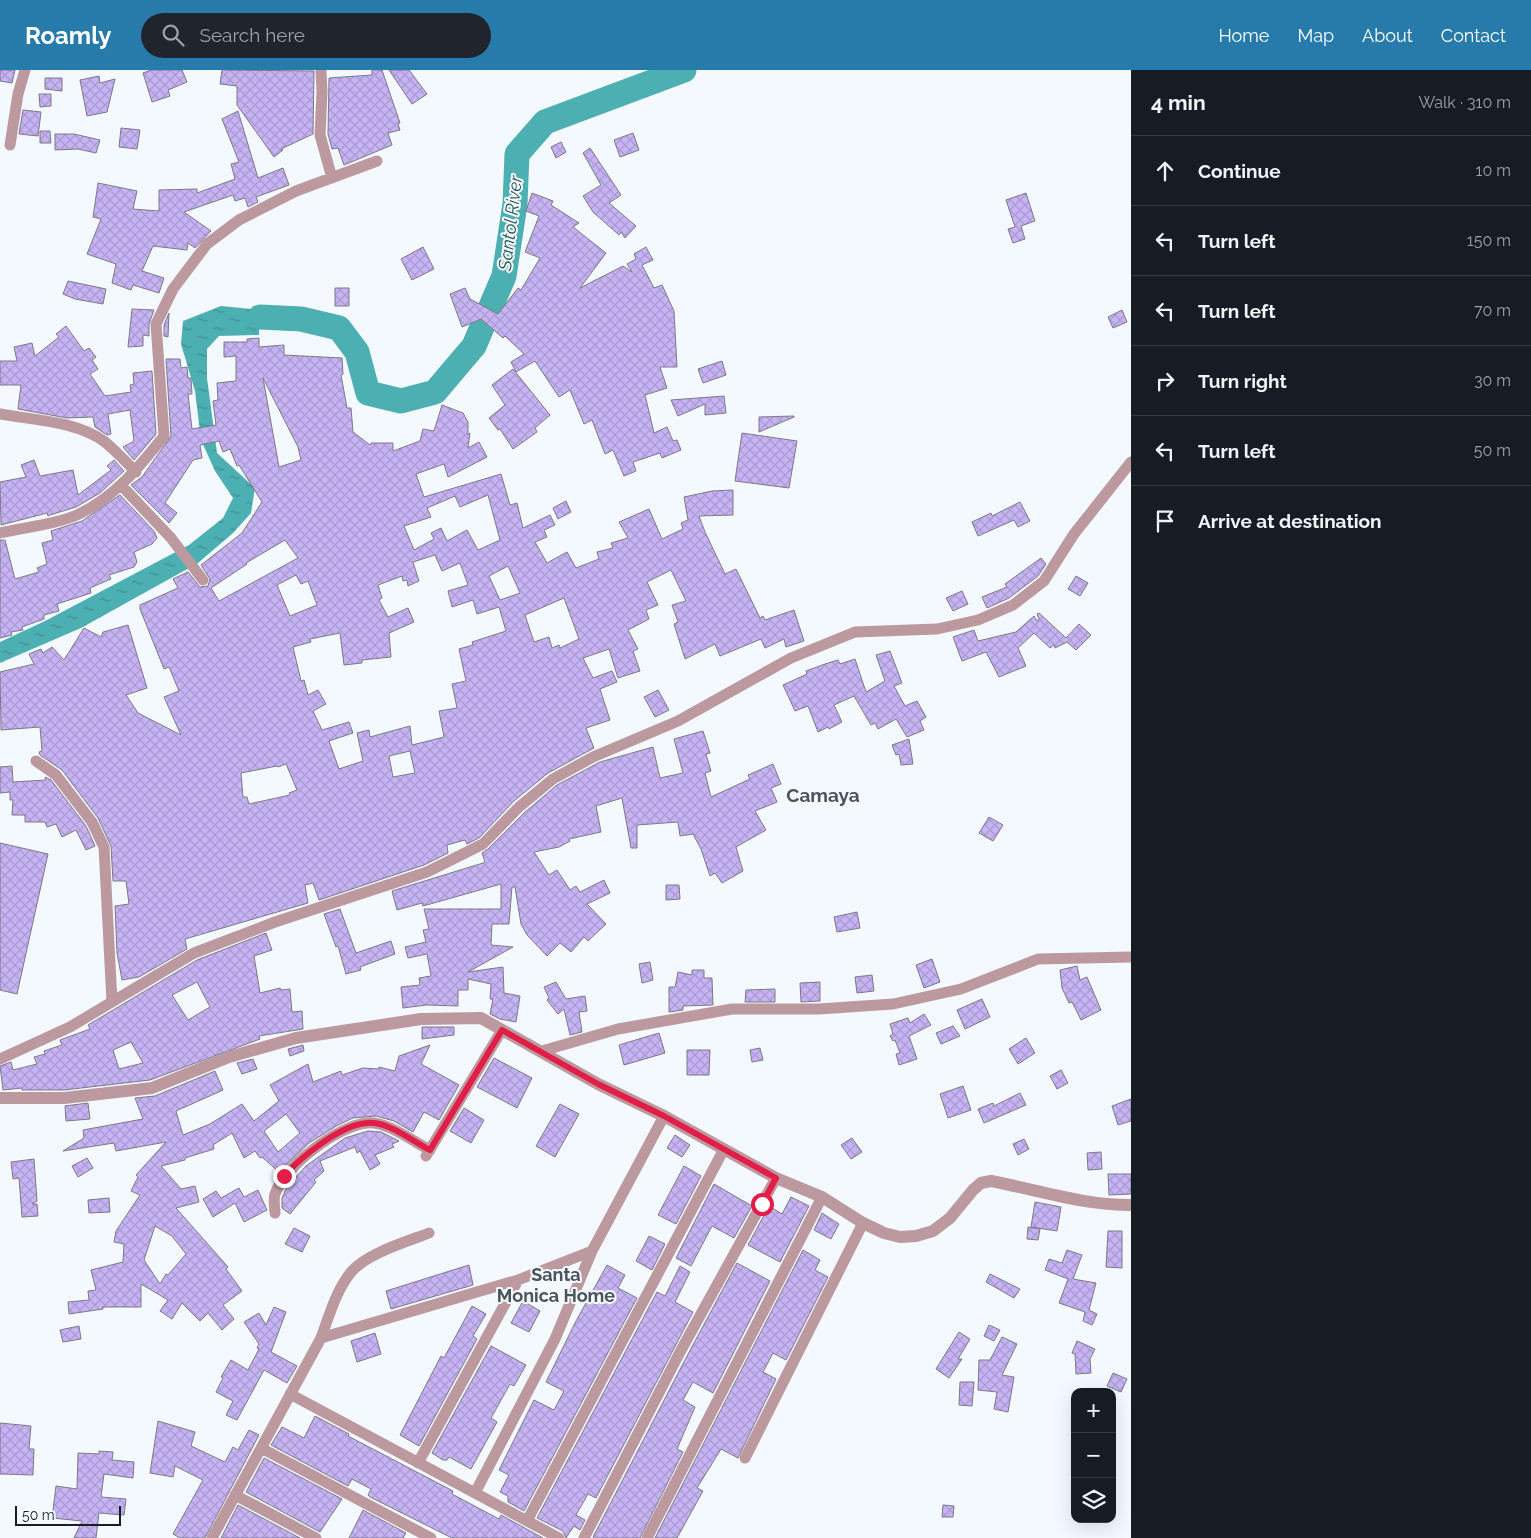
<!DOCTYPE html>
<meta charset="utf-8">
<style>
body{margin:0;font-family:Raleway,sans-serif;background:#20242c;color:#f1f3f6}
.controls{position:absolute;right:15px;bottom:15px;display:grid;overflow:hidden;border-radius:10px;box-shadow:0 5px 20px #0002}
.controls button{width:45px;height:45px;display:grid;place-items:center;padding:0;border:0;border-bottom:1px solid #363941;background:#171b24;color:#f1f3f6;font:25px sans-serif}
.scale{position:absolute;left:15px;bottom:12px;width:106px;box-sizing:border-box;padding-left:5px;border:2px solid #1a1d21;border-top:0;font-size:14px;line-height:18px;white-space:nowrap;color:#1a1d21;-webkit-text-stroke:4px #f4f9ff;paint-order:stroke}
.stop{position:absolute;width:15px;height:15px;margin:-11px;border:4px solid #e11d48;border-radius:50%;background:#fff}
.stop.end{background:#e11d48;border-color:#fff;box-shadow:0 1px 5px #0008}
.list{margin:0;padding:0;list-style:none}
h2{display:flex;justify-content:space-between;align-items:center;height:65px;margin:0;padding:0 20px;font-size:21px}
h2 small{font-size:16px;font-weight:400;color:#9ea1a6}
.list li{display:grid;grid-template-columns:32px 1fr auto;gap:15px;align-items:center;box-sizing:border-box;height:70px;padding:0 20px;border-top:1px solid #363941}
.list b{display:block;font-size:19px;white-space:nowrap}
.list em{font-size:16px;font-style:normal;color:#9ea1a6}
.icon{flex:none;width:28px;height:28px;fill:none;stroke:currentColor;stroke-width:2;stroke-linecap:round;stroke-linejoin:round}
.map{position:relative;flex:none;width:1131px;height:1468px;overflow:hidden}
header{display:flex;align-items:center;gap:30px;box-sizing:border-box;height:70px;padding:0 25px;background:#277bab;color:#fff}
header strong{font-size:24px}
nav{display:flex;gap:28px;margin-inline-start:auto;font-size:18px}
.search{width:350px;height:45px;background:#20242c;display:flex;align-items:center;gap:12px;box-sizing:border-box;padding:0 18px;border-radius:28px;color:#9ea1a6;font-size:19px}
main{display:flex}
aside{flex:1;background:#171b24}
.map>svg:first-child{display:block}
.water{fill:url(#water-ripples)}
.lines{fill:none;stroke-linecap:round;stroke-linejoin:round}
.river{stroke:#4cafb2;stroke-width:25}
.building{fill:url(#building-cross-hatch);stroke:#7c7984;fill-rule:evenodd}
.minor{stroke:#bb999f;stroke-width:11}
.tertiary{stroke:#bb999f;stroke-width:12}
.route{stroke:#e11d48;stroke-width:6}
.labels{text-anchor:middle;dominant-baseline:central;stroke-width:4;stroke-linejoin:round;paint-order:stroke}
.water-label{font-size:18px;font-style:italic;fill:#285455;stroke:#f4f9ff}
.neighbourhood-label{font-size:18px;font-weight:bold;fill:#4c545b;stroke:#f4f9ff}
.quarter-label{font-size:19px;font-weight:bold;fill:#4c545b;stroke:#f4f9ff}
</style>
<header>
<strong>Roamly</strong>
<div class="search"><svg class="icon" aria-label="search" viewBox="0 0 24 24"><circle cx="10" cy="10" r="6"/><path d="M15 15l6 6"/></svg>Search here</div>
<nav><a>Home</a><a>Map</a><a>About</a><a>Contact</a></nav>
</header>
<main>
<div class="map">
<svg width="1131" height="1468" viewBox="0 0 1131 1468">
<defs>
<pattern id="water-ripples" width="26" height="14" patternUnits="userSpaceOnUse" patternTransform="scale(1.25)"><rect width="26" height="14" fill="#4cafb2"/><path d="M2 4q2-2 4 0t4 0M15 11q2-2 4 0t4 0" fill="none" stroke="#3e8e90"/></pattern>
<pattern id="building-cross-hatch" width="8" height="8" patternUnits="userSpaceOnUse" patternTransform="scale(1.25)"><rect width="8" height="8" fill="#c6b3f4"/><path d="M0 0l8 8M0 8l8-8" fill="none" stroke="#aa9ad1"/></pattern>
</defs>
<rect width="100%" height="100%" fill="#f4f9ff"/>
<!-- water -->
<path class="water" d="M221 236 260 240 259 265 219 266 207 279V308L217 383 255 418 251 443 233 463 198 493 81 558 0 593V572L45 551 189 475 223 448 233 428 215 401 201 370 195 321 181 274 183 251Z"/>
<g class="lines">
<!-- river -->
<path class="river" d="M260 247 301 249 339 258 357 282 368 323 401 331 435 322 474 276 504 206 515 134 517 84 545 52 684 0"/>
</g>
<!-- building -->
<path class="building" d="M0 0H15L12 13 0 11Z
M151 0H182L187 12 168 20 170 26 152 32 143 3Z
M222 0 314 1 313 64 281 79 283 80 274 87 237 35V16L220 14Z
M372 0H382L400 53 398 54 400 60 388 63 392 75 344 95 338 78 332 79 328 64 329 8 372 5Z
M389 0H409L427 24 412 34Z
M99 6 100 13 115 9 107 42 87 46 80 10Z
M45 8H62V21L45 19Z
M39 24H51V36L40 37Z
M23 40 41 42 38 66 19 64Z
M238 41 258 108 283 98 289 115 256 127 258 132 248 137 245 128 235 131 233 125 184 142 211 161 195 178 188 173 187 180 153 176 142 201 164 208 159 223 133 215 131 220 112 213 116 194 87 184 101 149 93 147 98 113 137 121 133 139 159 141V120L197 119V123L235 109 231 94 239 92 222 49Z
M121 58 140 60 137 79 119 77Z
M40 61H50L51 73H40Z
M633 63 639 80 620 87 614 70Z
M55 64H74L100 70 96 83 78 79 55 80Z
M561 72 566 82 556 88 551 77Z
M590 78 621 125 609 133 636 156 625 168 621 162 619 165 593 142 583 126 601 115 583 83Z
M532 123 553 131 551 135 579 153 573 157 606 183 580 218 623 196 632 202 627 194 636 189 634 184 646 177 653 190 642 195 654 218 662 215 674 241 677 297H660L667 318 645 325 654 363 667 357 673 371 677 370 681 380 662 388 660 383 633 392 636 401 624 406 613 380 605 384 592 350 584 354 570 320 559 327 535 291 516 302 511 292 524 284 505 266 503 268 481 249 462 257 450 224 465 218 470 229 498 244 518 218 521 220 540 188 525 182 539 146 526 141Z
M1026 123 1035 151 1021 156 1025 169 1013 173 1008 159 1015 157 1006 130Z
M423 177 434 199 412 210 401 189Z
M68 211 106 219 103 234 75 229 63 224Z
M335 218H349V236H335Z
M132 239 154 240 149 254V266L143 265V276L128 277Z
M1122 240 1127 252 1113 258 1108 247Z
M169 243 168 267 164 266V255Z
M66 256 84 281 89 278 96 287 92 290 98 299 90 304 105 326 131 322 130 315 134 314 133 303 152 301 156 364 134 390 123 377 134 371 130 340 108 344 111 364 107 365 95 357 93 347 67 348 18 339 21 315H0V291H17L14 277 32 273 35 286 59 267 56 264Z
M259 268V277L284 275V285L342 288 343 304 341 305 347 338H351L353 362 370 375 371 373H393V381L420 371 423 359 434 361 442 335 463 343 468 352V365L470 363 468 378 479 372 487 387 448 407 444 394 416 404 424 427 501 404 510 435 517 433 523 458 550 445 555 455 544 460 547 467 535 472 547 493 567 482 576 498 599 489 597 482 613 478 611 473 628 468 619 452 649 439 662 469 683 459 681 453 688 450 684 427 712 421 733 420V445L699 446 705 462 725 504 736 499 760 548 763 546 765 550 794 540 804 571 786 577 784 569 765 578 761 569 720 586 715 574 685 589 674 554 678 552 672 535 686 531 671 500 647 512 658 535 646 540 649 549 628 560 638 579 633 581 640 601 618 608 609 579 583 588 593 608 612 601 617 612 600 619 610 650 586 658 594 678 548 703 514 731 479 768 467 774 465 770 447 775 448 783 424 795 319 830 313 813 305 815 308 833 185 869 187 879 139 907 122 910 117 883 115 836 129 834 126 811H113L111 776 98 748 62 700 40 685 39 682 42 681 40 657 1 660 0 602 34 594 29 584 41 579 43 583 52 577 64 590 84 558 101 567 103 562 128 555 147 618 126 625 138 643 181 665 164 627 179 621 169 597 164 599 140 539V535L178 518 173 509 188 502 200 517 208 516 210 509 201 495 242 463 262 432 239 395 237 396 230 379 223 382 219 371 200 375 202 388 193 390 165 433 177 443 169 453 131 415 142 407 171 366 166 289H180L181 298 187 297 188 308H191L192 324H188L192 359 216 355 213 331 218 330 217 313 236 311V286L224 287V272H247V269ZM263 308 298 377 301 390 279 397ZM488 425 500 470 478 480 467 460 447 471 441 458 431 463 434 469 414 480 404 456 431 447 427 438 455 426 460 437ZM285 470 298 488 219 531 211 518 247 494 246 493ZM435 485 442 501 460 493 468 515 448 521 452 537 473 530 477 544 499 537 506 561 472 572 473 575 459 579 466 611 452 614 457 638 439 641 444 667 412 675 410 656 370 667 369 660 357 663 363 691 339 699 329 671 353 663 349 652 322 660 313 641 326 634 318 620 308 625 304 610 301 611 293 577 311 572 310 569 340 563 344 595 362 593V590L391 587 389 563 414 552 408 538 388 547 379 530 382 528 378 515 402 506 403 511 407 510 408 516 419 511 413 492ZM508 496 520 523 500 530 489 506ZM296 505 301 514 308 511 317 535 290 546 277 515ZM564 528 579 569 560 578 559 575 552 578 549 567 534 572 525 545ZM410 681 415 703 393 707 389 686ZM286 694 297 720 289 723 290 725 249 734 247 727H243L241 703 277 696 278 697Z
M722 291 726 305 703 313 698 299Z
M513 299 550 345 535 358 537 362 513 379 500 359 498 360 489 348 505 335 492 315Z
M724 326 726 343 705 345V334L678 346 671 330Z
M794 346V347L759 362V347Z
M742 363 797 371 789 418 735 411Z
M34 390 40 406 73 400 78 425 111 400 107 396 114 390 124 401 100 423 76 437 50 445 48 446 47 443 1 455 0 412 26 407 21 395Z
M120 425 154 461 157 468 152 474 134 482 137 492 134 497 109 505 111 509 90 518 91 523 57 534 59 541 44 545V549L22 557 23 560 11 562 12 565 0 568V470H5L15 509 39 502 37 498 47 494 42 473 53 470 51 461 82 451Z
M566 431 571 442 558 449 553 438Z
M1020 432 1030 451 1018 457 1014 450 978 466 972 452 991 443 992 446Z
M1041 488 1046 494 1038 506 1009 528 987 538 982 527 1007 517 1005 514Z
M1076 506 1088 513 1080 526 1068 519Z
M962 521 968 534 953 541 946 528Z
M1039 543 1066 568 1079 554 1091 565 1076 580 1067 572 1055 578 1054 575 1050 578 1034 563 1018 578 1026 596 999 607 986 582 962 591 953 567 974 560 978 571 1016 562 1034 546 1037 551 1039 549 1037 544Z
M890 581 902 613 894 616 905 636 917 631 926 647 920 651 924 660 907 667 896 649 878 659 875 653 871 655 854 626 834 635 842 652 829 659 828 657 818 662 808 636 795 641 783 615 807 604 806 601 825 594 838 590 840 594 855 589 866 622 885 611 876 585Z
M658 620 669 640 655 647 644 627Z
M703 661 710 683 706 684 711 701 705 703 711 727 750 709 748 705 773 694 781 714 771 718 777 732 755 741 766 760 736 777 743 801 722 813 715 803 710 806 701 779 693 764 680 766 678 752 637 755V778H631L622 728 596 736 601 762 569 769 570 771 559 777 534 782 549 805 557 800 570 820 576 816 580 822 604 810 610 823 587 834 606 854 588 871 584 867 571 882 560 873 547 886 527 865 521 854 515 817H512L509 854H492L491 875 513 877 468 902 503 897 504 923 520 926 516 952 500 949 490 944 493 929H490L491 914 468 909V920H458V936L426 935 403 938 401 917 420 915 419 908 431 906 427 884 408 888 405 877 426 872 423 860 429 859 424 839H501V814L423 836 422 833 397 840 392 821 483 793 485 792 482 783 488 779 524 743 557 715 600 692 653 677 660 708 683 703 674 669Z
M909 669 913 694 901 695 899 684 896 685 892 675Z
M12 696 13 712 46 710 45 707 51 710 86 756 95 776 86 780 76 760 62 767 56 754 47 757 45 752H25V745H12L13 730H10V722L0 723V697Z
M989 747 1003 755 993 771 979 763Z
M0 773 48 784 17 924 0 920Z
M666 815H679L680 829 666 830Z
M340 839 356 883 391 871 395 884 360 897 361 900 346 904 338 876 336 877 324 844Z
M857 842 860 858 837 862 834 847Z
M266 863 272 880 254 886 260 923 280 918 281 920 290 919 292 942 302 941 303 959 259 966 260 969 150 1010 64 1020H22V1018L3 1020 0 996 11 992 13 1000 37 994 34 987 45 984 44 981 62 975 60 970 90 959 88 955 197 890ZM197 912 210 937 188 950 172 925ZM131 972 143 993 119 999 113 980Z
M932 889 940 912 924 918 916 895Z
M650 892 653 910 642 913 639 894Z
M1077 896 1080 910 1087 907 1101 940 1081 950 1072 932 1069 933 1062 918 1060 900Z
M692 900H704V908H712L713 935 683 936V940L669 942V917H675L678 902 692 905Z
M872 905 874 921 857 923 855 907Z
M556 912 566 929 585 926 587 941 579 942 582 962 570 965 564 939 558 944 547 930 549 928 544 917Z
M820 912V931L801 932 800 913Z
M775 919V932H745L746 920Z
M982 929 990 947 965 959 957 940Z
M924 944 931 955 909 966 917 989 899 995 896 984 900 983 895 970 893 971 890 966 893 964 890 954 908 948 910 953Z
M953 956 960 966 941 974 936 963Z
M422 957H454V965L422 969Z
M659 963 665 983 624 995 619 975Z
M1026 968 1035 983 1018 994 1009 979Z
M303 975 304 981 290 986 288 979Z
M430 975 421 994 459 1015 439 1050 424 1042 413 1062 394 1051 376 1046 353 1048 338 1055 309 1073 279 1102 262 1087 260 1088 255 1081 244 1088 232 1063 213 1075 214 1079 185 1088V1090L161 1096 181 1119 195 1116 199 1132 176 1138 228 1197 226 1199 242 1221 223 1235 234 1249 222 1260 208 1243 200 1251 182 1233 172 1249 160 1241 168 1230 141 1214V1237H103V1239L69 1244 68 1232 89 1230 88 1221 96 1220 91 1200 123 1192 124 1174 114 1172 116 1161 140 1125 131 1121 138 1107 136 1105 166 1072 116 1081 114 1073 63 1081 84 1068 83 1060 143 1049 135 1028 155 1026 215 1001 223 1020 176 1041 183 1065 210 1054 242 1034 254 1051 279 1031 270 1015 308 994 313 1012 341 1001 342 1005 363 998 378 999 379 997 395 1001 399 986ZM286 1044 300 1063 278 1082 264 1061ZM155 1156 172 1166 186 1184 168 1205 166 1204 160 1214 144 1190Z
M760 978 763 990 752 992 750 980Z
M687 980H710L709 1005H687Z
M494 988 532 1008 517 1038 477 1017Z
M253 989 257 999 242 1004 237 993Z
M1061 1000 1068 1013 1057 1019 1050 1006Z
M963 1016 971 1040 948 1048 940 1024Z
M1020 1023 1026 1035 984 1053 978 1039 993 1033 994 1036Z
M1131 1029V1051L1118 1055 1112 1036Z
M88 1033 90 1049 66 1051 65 1036Z
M560 1034 579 1044 555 1087 536 1076Z
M464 1038 484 1050 471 1073 450 1061Z
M368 1061 381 1062 399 1071 392 1074 394 1077 375 1085 380 1094 370 1100 360 1081 357 1083 355 1077 320 1091 324 1101 314 1110 316 1112 290 1144 282 1138V1128L287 1117 306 1096 345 1068Z
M675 1065 690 1075 682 1087 667 1078Z
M852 1068 862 1082 851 1089 841 1075Z
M1024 1069 1029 1079 1018 1085 1013 1074Z
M1101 1082 1102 1099 1088 1100 1087 1083Z
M87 1088 93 1098 78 1107 72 1096Z
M34 1089 37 1131 32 1134H37L38 1146 22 1147 19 1108 13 1109 11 1092Z
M684 1096 701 1106 676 1154 658 1145Z
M1108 1104H1131V1124L1109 1125Z
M714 1114 752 1136 734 1168 712 1156 691 1196 676 1188Z
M239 1118 244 1127 258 1120 267 1140 244 1152 235 1133 213 1147 203 1129 216 1121 221 1128Z
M791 1127 809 1136 780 1192 748 1175 769 1136 782 1144Z
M109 1128 110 1142 89 1143 88 1130Z
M1035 1132 1061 1137 1057 1161 1031 1157Z
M822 1143 839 1154 831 1169 814 1160Z
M1028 1157 1040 1159 1038 1170 1027 1169Z
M294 1158 310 1166 302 1182 285 1174Z
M1108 1161H1122V1198L1106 1197Z
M649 1166 665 1174 652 1200 636 1191Z
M803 1180 820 1190 815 1200 828 1207 786 1290 773 1283 763 1302 776 1309 738 1388 721 1379 697 1418 703 1421 677 1468H655Z
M1067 1180 1082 1185 1073 1209 1096 1213 1089 1240 1097 1244 1092 1255 1083 1251 1085 1242 1059 1233 1068 1209 1045 1200 1049 1189 1062 1193Z
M737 1193 770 1211 713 1323 693 1312 683 1330 695 1337 677 1379 683 1382 640 1468H595L593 1467 687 1286Z
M469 1195 473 1215 391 1239 386 1221Z
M607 1195 625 1205 618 1218 637 1228 524 1441 508 1432V1426L500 1422 509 1405 499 1400 534 1330 554 1340 564 1321 546 1312 576 1251Z
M680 1196 690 1202 675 1232 693 1242 596 1428 588 1424 576 1445 585 1450 580 1460 574 1456 566 1468 563 1461 537 1448 657 1222 665 1226Z
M990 1204 1020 1219 1014 1228 986 1212Z
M523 1231 540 1241 529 1262 511 1253Z
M472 1236 486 1244 473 1266 477 1269 419 1376 400 1365 441 1286 444 1288Z
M274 1237 286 1242 271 1282 297 1296 287 1313 264 1300 237 1350 226 1345 233 1331 216 1322 223 1308 221 1307 231 1290 248 1300 259 1279 257 1278 259 1274 244 1252 259 1243 266 1255Z
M989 1255 1000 1260 994 1271 984 1266Z
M79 1256 81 1269 63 1272 60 1260Z
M959 1262 970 1269 958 1289H962L949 1308 936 1299Z
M375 1263 381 1284 357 1292 351 1271Z
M1002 1267 1017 1274 1002 1305 1014 1307 1008 1342 994 1339 997 1322 978 1320 979 1290H990Z
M1077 1271 1095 1279 1090 1289 1091 1303 1076 1304 1075 1284 1072 1283Z
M491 1276 526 1295 514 1316 510 1314 491 1348 497 1352 471 1399 449 1387 447 1390H443L432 1383Z
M1113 1303 1127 1309 1121 1322 1107 1316Z
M960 1312H974L972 1336 959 1335Z
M315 1346 349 1364 348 1366 453 1421 452 1424 467 1432 499 1449 501 1445 543 1468H452L370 1427 368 1425 371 1419 352 1409 348 1416 271 1375 282 1357 304 1368Z
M158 1351 195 1362 191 1376 225 1392 233 1377 238 1380 249 1360 259 1365 205 1468H180L173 1464 203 1410 175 1396 173 1407 150 1403Z
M0 1353 31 1356 29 1379H34L33 1405 0 1404Z
M99 1381 113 1382 112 1390 134 1392 133 1408 104 1404 101 1427 126 1429 124 1445 99 1443 96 1468H74L82 1451 52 1448 56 1416 77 1419 78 1383 99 1384Z
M264 1388 342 1429 320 1462 246 1422Z
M238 1435 300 1468H221Z
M943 1435 954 1436 953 1447H942Z
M363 1440 406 1463 403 1468H349Z"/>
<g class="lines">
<!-- minor -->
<path class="minor" d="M321 0 322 22 320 65 332 108
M10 75 18 24 25 0
M0 344C33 350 77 351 105 372 116 381 126 392 136 402
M121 415 171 468 203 510
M0 463C21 458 62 453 79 444 115 427 140 396 164 366L156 254 173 219 207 174 239 150 296 121 377 91
M36 691 56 705 92 752 104 777 112 932
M542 981 618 959 732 939H819L893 934 961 919 1038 889 1131 887
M0 989 70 957 194 883 275 852 427 802 483 774 519 737 553 709 593 687 678 651 791 588 855 562 937 559 978 550 1013 535 1044 511 1074 464 1131 392
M426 1086 502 960
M275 1143C275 1138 273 1130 275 1124 285 1096 337 1056 367 1053 387 1051 412 1071 430 1080
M321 1268C329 1246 336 1220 352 1201 368 1183 406 1172 429 1163
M290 1324 559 1468
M261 1378 431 1468
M745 1388 863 1153
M418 1393 518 1210
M475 1423 555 1269 592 1181
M235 1425 316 1468
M527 1451 724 1079
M212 1468 321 1268 518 1210 592 1181 664 1046
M584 1468 680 1282 776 1108
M647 1468 822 1127"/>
<!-- tertiary -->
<path class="tertiary" d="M0 1028H64L152 1018 229 987 296 968 421 949 481 948 598 1014 664 1046 776 1108 822 1127 863 1153 884 1163 900 1167 916 1166 933 1161 950 1148 973 1120 981 1113 991 1111C1038 1120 1082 1135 1131 1135"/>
</g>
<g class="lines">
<!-- route -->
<path class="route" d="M284 1106C301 1087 340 1055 367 1053 388 1051 412 1071 430 1080L502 960 598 1014 664 1046 776 1108 762 1134"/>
</g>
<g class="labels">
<!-- water labels -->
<g class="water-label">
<text transform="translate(510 153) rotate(-83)">Santol River</text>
</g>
<!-- neighbourhood labels -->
<g class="neighbourhood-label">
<text x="556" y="1204">Santa<tspan x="556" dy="21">Monica Home</tspan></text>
</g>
<!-- quarter labels -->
<g class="quarter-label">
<text x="823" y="725">Camaya</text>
</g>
</g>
</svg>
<div class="controls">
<button>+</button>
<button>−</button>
<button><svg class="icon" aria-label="layers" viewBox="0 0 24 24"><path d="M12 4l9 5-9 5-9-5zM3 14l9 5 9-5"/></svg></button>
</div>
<div class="scale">50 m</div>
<div class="stop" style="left:762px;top:1134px"></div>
<div class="stop end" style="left:284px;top:1106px"></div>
</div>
<aside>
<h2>4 min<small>Walk · 310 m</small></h2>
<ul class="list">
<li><svg class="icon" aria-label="ahead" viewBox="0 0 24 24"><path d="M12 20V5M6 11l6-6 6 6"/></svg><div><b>Continue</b></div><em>10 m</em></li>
<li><svg class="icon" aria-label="left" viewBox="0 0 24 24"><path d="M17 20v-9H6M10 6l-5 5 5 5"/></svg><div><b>Turn left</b></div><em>150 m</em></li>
<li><svg class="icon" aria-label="left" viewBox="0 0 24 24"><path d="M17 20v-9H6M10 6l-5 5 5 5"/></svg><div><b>Turn left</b></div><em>70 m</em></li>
<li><svg class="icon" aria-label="right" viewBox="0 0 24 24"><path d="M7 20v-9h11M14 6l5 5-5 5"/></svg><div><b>Turn right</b></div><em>30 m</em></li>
<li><svg class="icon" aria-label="left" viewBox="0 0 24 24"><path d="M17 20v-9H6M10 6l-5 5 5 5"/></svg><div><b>Turn left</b></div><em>50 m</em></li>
<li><svg class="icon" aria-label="arrive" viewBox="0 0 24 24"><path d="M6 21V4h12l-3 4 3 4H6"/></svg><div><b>Arrive at destination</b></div></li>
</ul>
</aside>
</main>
